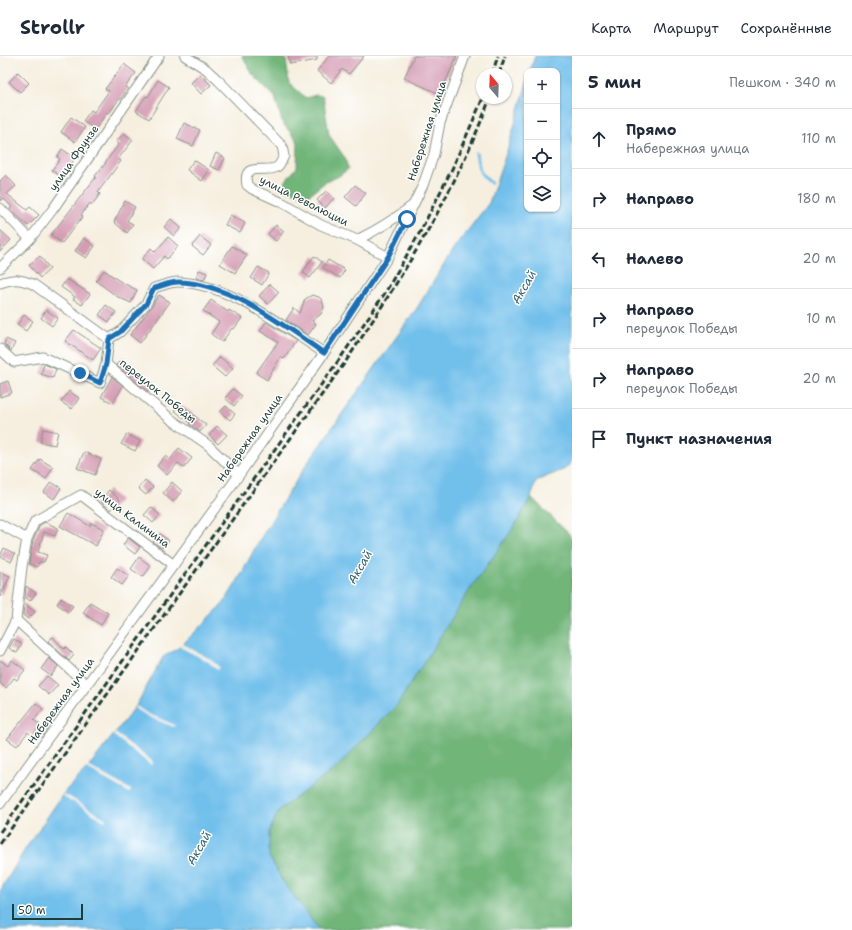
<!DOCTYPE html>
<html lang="ru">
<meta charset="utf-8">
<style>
body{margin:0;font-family:"Shantell Sans",sans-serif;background:#f2f2f3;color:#1f2937}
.controls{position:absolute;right:12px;top:12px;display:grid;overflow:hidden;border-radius:8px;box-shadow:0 1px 3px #0004}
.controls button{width:36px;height:36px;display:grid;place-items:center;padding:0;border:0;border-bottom:1px solid #e0e1e3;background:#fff;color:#1f2937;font:20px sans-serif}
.compass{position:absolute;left:476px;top:12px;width:36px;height:36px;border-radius:50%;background:#fff;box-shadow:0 1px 3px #0004;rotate:341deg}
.scale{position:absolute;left:12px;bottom:10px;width:71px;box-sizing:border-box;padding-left:4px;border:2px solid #1f3d34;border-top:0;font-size:11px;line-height:14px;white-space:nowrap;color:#1f3d34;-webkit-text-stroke:3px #fff;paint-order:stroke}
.stop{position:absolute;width:12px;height:12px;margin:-9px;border:3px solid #1f6fb2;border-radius:50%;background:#fff}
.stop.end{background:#1f6fb2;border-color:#fff;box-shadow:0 1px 4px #0008}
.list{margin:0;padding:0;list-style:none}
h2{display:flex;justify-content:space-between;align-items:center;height:52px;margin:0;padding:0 16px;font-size:17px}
h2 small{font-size:13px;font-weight:400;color:#747a83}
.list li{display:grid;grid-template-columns:26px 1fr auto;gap:12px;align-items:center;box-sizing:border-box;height:60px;padding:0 16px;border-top:1px solid #e0e1e3}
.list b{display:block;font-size:15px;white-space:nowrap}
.list p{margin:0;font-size:13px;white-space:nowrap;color:#747a83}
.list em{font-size:13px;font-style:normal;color:#747a83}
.icon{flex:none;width:22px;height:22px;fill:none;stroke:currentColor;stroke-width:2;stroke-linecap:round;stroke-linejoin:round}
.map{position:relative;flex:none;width:572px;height:874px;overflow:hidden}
header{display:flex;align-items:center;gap:24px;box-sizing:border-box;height:56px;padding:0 20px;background:#fff;border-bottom:1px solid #e0e1e3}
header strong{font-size:19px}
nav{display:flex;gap:22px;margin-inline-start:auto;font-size:14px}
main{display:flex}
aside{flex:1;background:#fff}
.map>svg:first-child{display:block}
.forest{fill:#71b579;stroke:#487956}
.water{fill:#71bfeb;stroke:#487e90}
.pier{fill:#f6efdf}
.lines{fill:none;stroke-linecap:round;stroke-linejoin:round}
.stream{stroke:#71bfeb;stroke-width:3}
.building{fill:#d59db4}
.minor-casing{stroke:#8a968a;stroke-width:11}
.minor{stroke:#fff;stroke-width:9}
.rail{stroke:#1f3d34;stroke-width:3;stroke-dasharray:6 3;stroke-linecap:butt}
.route{stroke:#1f6fb2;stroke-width:5}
.labels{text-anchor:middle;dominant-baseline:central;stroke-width:3;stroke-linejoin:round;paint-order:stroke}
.street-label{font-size:11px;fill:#1f3d34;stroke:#fff}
.water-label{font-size:12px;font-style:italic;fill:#38646b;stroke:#fff}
</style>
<header>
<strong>Strollr</strong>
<nav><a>Карта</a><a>Маршрут</a><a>Сохранённые</a></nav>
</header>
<main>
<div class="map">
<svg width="572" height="874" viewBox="0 0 572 874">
<rect width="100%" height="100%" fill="#fff"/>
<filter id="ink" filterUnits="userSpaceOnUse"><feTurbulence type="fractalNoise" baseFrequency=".025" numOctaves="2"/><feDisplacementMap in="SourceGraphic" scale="8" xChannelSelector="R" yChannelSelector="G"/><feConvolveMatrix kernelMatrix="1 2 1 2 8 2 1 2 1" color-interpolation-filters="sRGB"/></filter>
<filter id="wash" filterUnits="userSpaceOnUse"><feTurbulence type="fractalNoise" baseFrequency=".012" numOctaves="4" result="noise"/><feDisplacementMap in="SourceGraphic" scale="16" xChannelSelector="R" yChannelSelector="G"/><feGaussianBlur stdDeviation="0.9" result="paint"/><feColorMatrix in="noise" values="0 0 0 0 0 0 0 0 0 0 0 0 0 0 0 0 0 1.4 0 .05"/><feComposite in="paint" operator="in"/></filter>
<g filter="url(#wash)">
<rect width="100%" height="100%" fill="#f6efdf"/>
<!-- forest -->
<path class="forest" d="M242 0H281L286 4 289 27 306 42 316 39 323 40 329 79 345 102 348 113 339 120 324 127 309 139 293 136 280 132 297 111 298 86 282 66 275 41 253 19Z
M531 441 569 478 572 485V874H319L282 824 269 800V776L279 754 336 712 469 535 514 471Z"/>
<!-- water -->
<path class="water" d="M535 0H572V405L565 413 536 425 531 441 514 471 469 535 397 649 336 712 279 754 269 776V800L282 824 319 874H0V835L26 792 66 734 87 713 136 650 163 601 180 591 224 547 241 519 255 492 279 452 310 403 417 252 455 191 489 147 508 92 527 26V153H557V15H530Z"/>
<!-- pier -->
<path class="pier" d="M182 588 210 603 219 611 217 614 209 606 180 591Z
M136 650 148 658 175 669 174 671 147 660 135 652Z
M115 677 153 706 151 709 113 679Z
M88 710 131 734 130 737 87 713Z
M63 738 68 741V740L106 763 105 765 72 745 71 746 62 739Z"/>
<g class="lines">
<!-- stream -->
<path class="stream" d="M476 97C479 112 478 117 491 127"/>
</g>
<g id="blocks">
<!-- building -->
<path class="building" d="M288 0H317V4L290 9Z
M329 0H364L349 18 342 13 331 27 317 15Z
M414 0H457L440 38 404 22Z
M124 8 136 17 125 31 128 33 121 43H119L109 57 107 56 95 74 83 65 91 54 94 56 109 35 105 33Z
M18 16 29 27 20 36 9 26Z
M200 18 211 29 201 38 191 27Z
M158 24 169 31 149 63 136 55 146 40 148 41Z
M71 61 85 71 75 86 61 76Z
M184 67 200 74 193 90 177 83Z
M124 77 133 84 118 103 121 105 98 136 100 138 92 149 90 147 81 159 83 160 62 187 51 179 96 121 95 120 106 107H105L119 88 116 86Z
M62 93 75 102 62 122 52 114 60 103 57 101Z
M216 97 225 102 219 114 210 110Z
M194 104 209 114 202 125 187 114Z
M6 119 16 130 7 138 27 154 30 151 39 159 28 170 10 153 12 151 3 142 0 145V125Z
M355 129 366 137 356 150 345 141Z
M326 135 334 142 325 152 317 144Z
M125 145 135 151 127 165 133 168 127 177 114 166Z
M230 159 245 167 240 177 225 169Z
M171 163 181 172 174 180 164 171Z
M276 169 284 175 276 185 268 178Z
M0 174 11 184 0 196Z
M200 180 211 189 203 199 192 190Z
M168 181 178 190 167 203 164 200 153 213 142 203 151 192 155 196Z
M84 182 95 190 86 202 75 195Z
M232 190 247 199 235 217 220 208Z
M40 200 50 213 40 222 29 209Z
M314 200 322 206 310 222 303 216Z
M328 204 345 214 340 222 323 212Z
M258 211 269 217 262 229 251 222Z
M104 214 121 226 137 234 131 247 118 241 96 225Z
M199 214 207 217 204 224 196 222Z
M67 223 90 238 82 249 73 243 75 241 61 231Z
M270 228 279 236 268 248 259 240Z
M159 239 170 246 140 287 130 279 153 249 154 246Z
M312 239 319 241 322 244 324 251 321 258 312 265 316 268 308 279 286 264 294 252 300 257 305 243Z
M211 244 228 256 229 254 242 262 234 273 232 272 222 286 211 278 219 266 203 255Z
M106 249 116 256 109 266 99 259Z
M46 254 58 262 52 270 41 262Z
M24 259 33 265 26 275 17 269Z
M266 266 296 285 284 303 281 300 267 324 256 317 278 286 260 275Z
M74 274 101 292 93 304 65 285Z
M6 283 15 287 11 295 4 288Z
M220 301 233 312 225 321 212 310Z
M122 303 142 321 143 320 154 330 149 336 116 309Z
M44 308 56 313 53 322 41 318Z
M112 321 123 330 113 347 101 341Z
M8 325 12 337 0 341V328Z
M233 333 242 340 234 350 225 342Z
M69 335 79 342 72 353 61 346Z
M179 347 206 369 200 376 189 368 190 367 174 354Z
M226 350 235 358 230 364 220 356Z
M217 370 227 379 218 388 209 379Z
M43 373 58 376 55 389 40 386Z
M127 378 140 385 135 395 121 388Z
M179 392 192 402 184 412 178 407 167 419 157 410 165 400 170 404Z
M84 396 101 403 95 419 77 412Z
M40 403 53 411 46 423 32 414Z
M145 424 153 431 146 439 138 432Z
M51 426 61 432 54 443 44 436Z
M172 426 182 435 173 446 163 437Z
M109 434 120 444 111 454 100 445Z
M151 451 160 459 153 467 144 459Z
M68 457 90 470 91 467 104 473 96 490 60 470Z
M45 466 58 472 55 480 44 476 38 496 47 499 44 506H39L37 511 29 508 33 485 40 469Z
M160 478 169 485 162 492 153 486Z
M128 482 140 491 135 498 123 489Z
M4 492 15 498 11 506 0 500Z
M139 501 151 510 143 521 131 513Z
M117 512 129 520 122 529 111 521Z
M0 516 10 520 0 541Z
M26 530 36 537 30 545 25 541Z
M61 542 73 550 68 556 57 548Z
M90 546 108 557 101 569 83 557Z
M25 548 35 556 28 563 23 559 24 549Z
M53 581 64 593 66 591 74 599 69 605 48 585Z
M14 583 22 588 17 597 9 592Z
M49 602 58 610 51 620 41 613Z
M0 604 8 610 12 604 25 614 17 624 14 622 6 632 0 627Z
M47 620 58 629 49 639 38 630Z
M36 647 43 653 34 664 40 669 32 680 28 676 17 690 7 683Z"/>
</g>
</g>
<g filter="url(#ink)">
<use href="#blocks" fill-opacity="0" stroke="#8a968a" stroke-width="1"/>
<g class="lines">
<!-- minor casing -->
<g class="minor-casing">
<path id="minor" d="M185 0 206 13 219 25 282 90 284 100C282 104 280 109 277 111 265 118 242 104 247 129L252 133 283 147 321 169 357 184 388 201
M0 152 30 183
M357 184C377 174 395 163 413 149
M0 212 30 183 53 153 159 0
M0 227C14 222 19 223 33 228L109 283
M109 283 120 276 146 248 154 232C162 230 170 226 178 226 228 227 283 270 324 297
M0 293 14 306 43 301 100 327 106 308 172 364 208 389 239 419
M106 308 109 283
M0 468 27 483 35 465 81 439 174 509
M16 564 87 629
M0 595 16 564 22 511 27 483
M0 748 239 419 324 297 388 201 423 129 434 98 440 67 465 0"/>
</g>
<!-- minor -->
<use href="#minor" class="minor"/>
<!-- rail -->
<path class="rail" d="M492 18 498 0
M499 18 505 0
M0 776 341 301 385 237 420 176 452 113 483 42
M0 788 346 305C402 221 455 137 490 42"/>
</g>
</g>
<g class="lines" filter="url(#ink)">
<!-- route -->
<path class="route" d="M80 317 100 327 106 308 109 283 120 276 146 248 154 232C162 230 170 226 178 226 228 226 284 270 324 297L388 201 407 163"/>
</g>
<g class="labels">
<!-- street labels -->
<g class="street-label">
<text transform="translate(427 75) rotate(-72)">Набережная улица</text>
<text transform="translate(74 102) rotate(-55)">улица Фрунзе</text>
<text transform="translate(304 145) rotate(27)">улица Революции</text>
<text transform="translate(158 335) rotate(39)">переулок Победы</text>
<text transform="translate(250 382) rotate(-55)">Набережная улица</text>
<text transform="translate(132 462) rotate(37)">улица Калинина</text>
<text transform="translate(61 645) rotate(-54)">Набережная улица</text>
</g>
<!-- water labels -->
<g class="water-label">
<text transform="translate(524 231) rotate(-60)">Аксай</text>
<text transform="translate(360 511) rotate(-60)">Аксай</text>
<text transform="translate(199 792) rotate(-60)">Аксай</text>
</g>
</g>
</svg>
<div class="controls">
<button>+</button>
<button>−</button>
<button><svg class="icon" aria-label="locate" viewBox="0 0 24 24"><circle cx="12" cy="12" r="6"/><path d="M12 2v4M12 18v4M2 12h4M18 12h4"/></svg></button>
<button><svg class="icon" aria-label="layers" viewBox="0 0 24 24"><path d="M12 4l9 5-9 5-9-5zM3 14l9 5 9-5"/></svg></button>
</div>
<svg class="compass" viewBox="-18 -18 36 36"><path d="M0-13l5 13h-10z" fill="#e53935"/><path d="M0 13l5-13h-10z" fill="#747a83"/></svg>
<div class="scale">50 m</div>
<div class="stop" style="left:407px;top:163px"></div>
<div class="stop end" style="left:80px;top:317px"></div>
</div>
<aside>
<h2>5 мин<small>Пешком · 340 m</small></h2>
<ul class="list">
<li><svg class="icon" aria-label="ahead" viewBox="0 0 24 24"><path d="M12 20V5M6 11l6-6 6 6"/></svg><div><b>Прямо</b><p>Набережная улица</p></div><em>110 m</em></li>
<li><svg class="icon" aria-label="right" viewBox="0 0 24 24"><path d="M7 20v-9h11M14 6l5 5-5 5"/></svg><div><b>Направо</b></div><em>180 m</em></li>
<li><svg class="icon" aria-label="left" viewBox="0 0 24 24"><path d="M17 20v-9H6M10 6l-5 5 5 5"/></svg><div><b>Налево</b></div><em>20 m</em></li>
<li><svg class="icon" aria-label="right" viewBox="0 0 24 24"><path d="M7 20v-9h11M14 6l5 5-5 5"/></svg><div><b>Направо</b><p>переулок Победы</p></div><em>10 m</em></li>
<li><svg class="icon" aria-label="right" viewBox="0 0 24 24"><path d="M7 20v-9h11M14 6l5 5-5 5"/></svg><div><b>Направо</b><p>переулок Победы</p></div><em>20 m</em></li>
<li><svg class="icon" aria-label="arrive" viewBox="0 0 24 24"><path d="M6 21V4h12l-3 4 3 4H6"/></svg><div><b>Пункт назначения</b></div></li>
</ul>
</aside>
</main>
